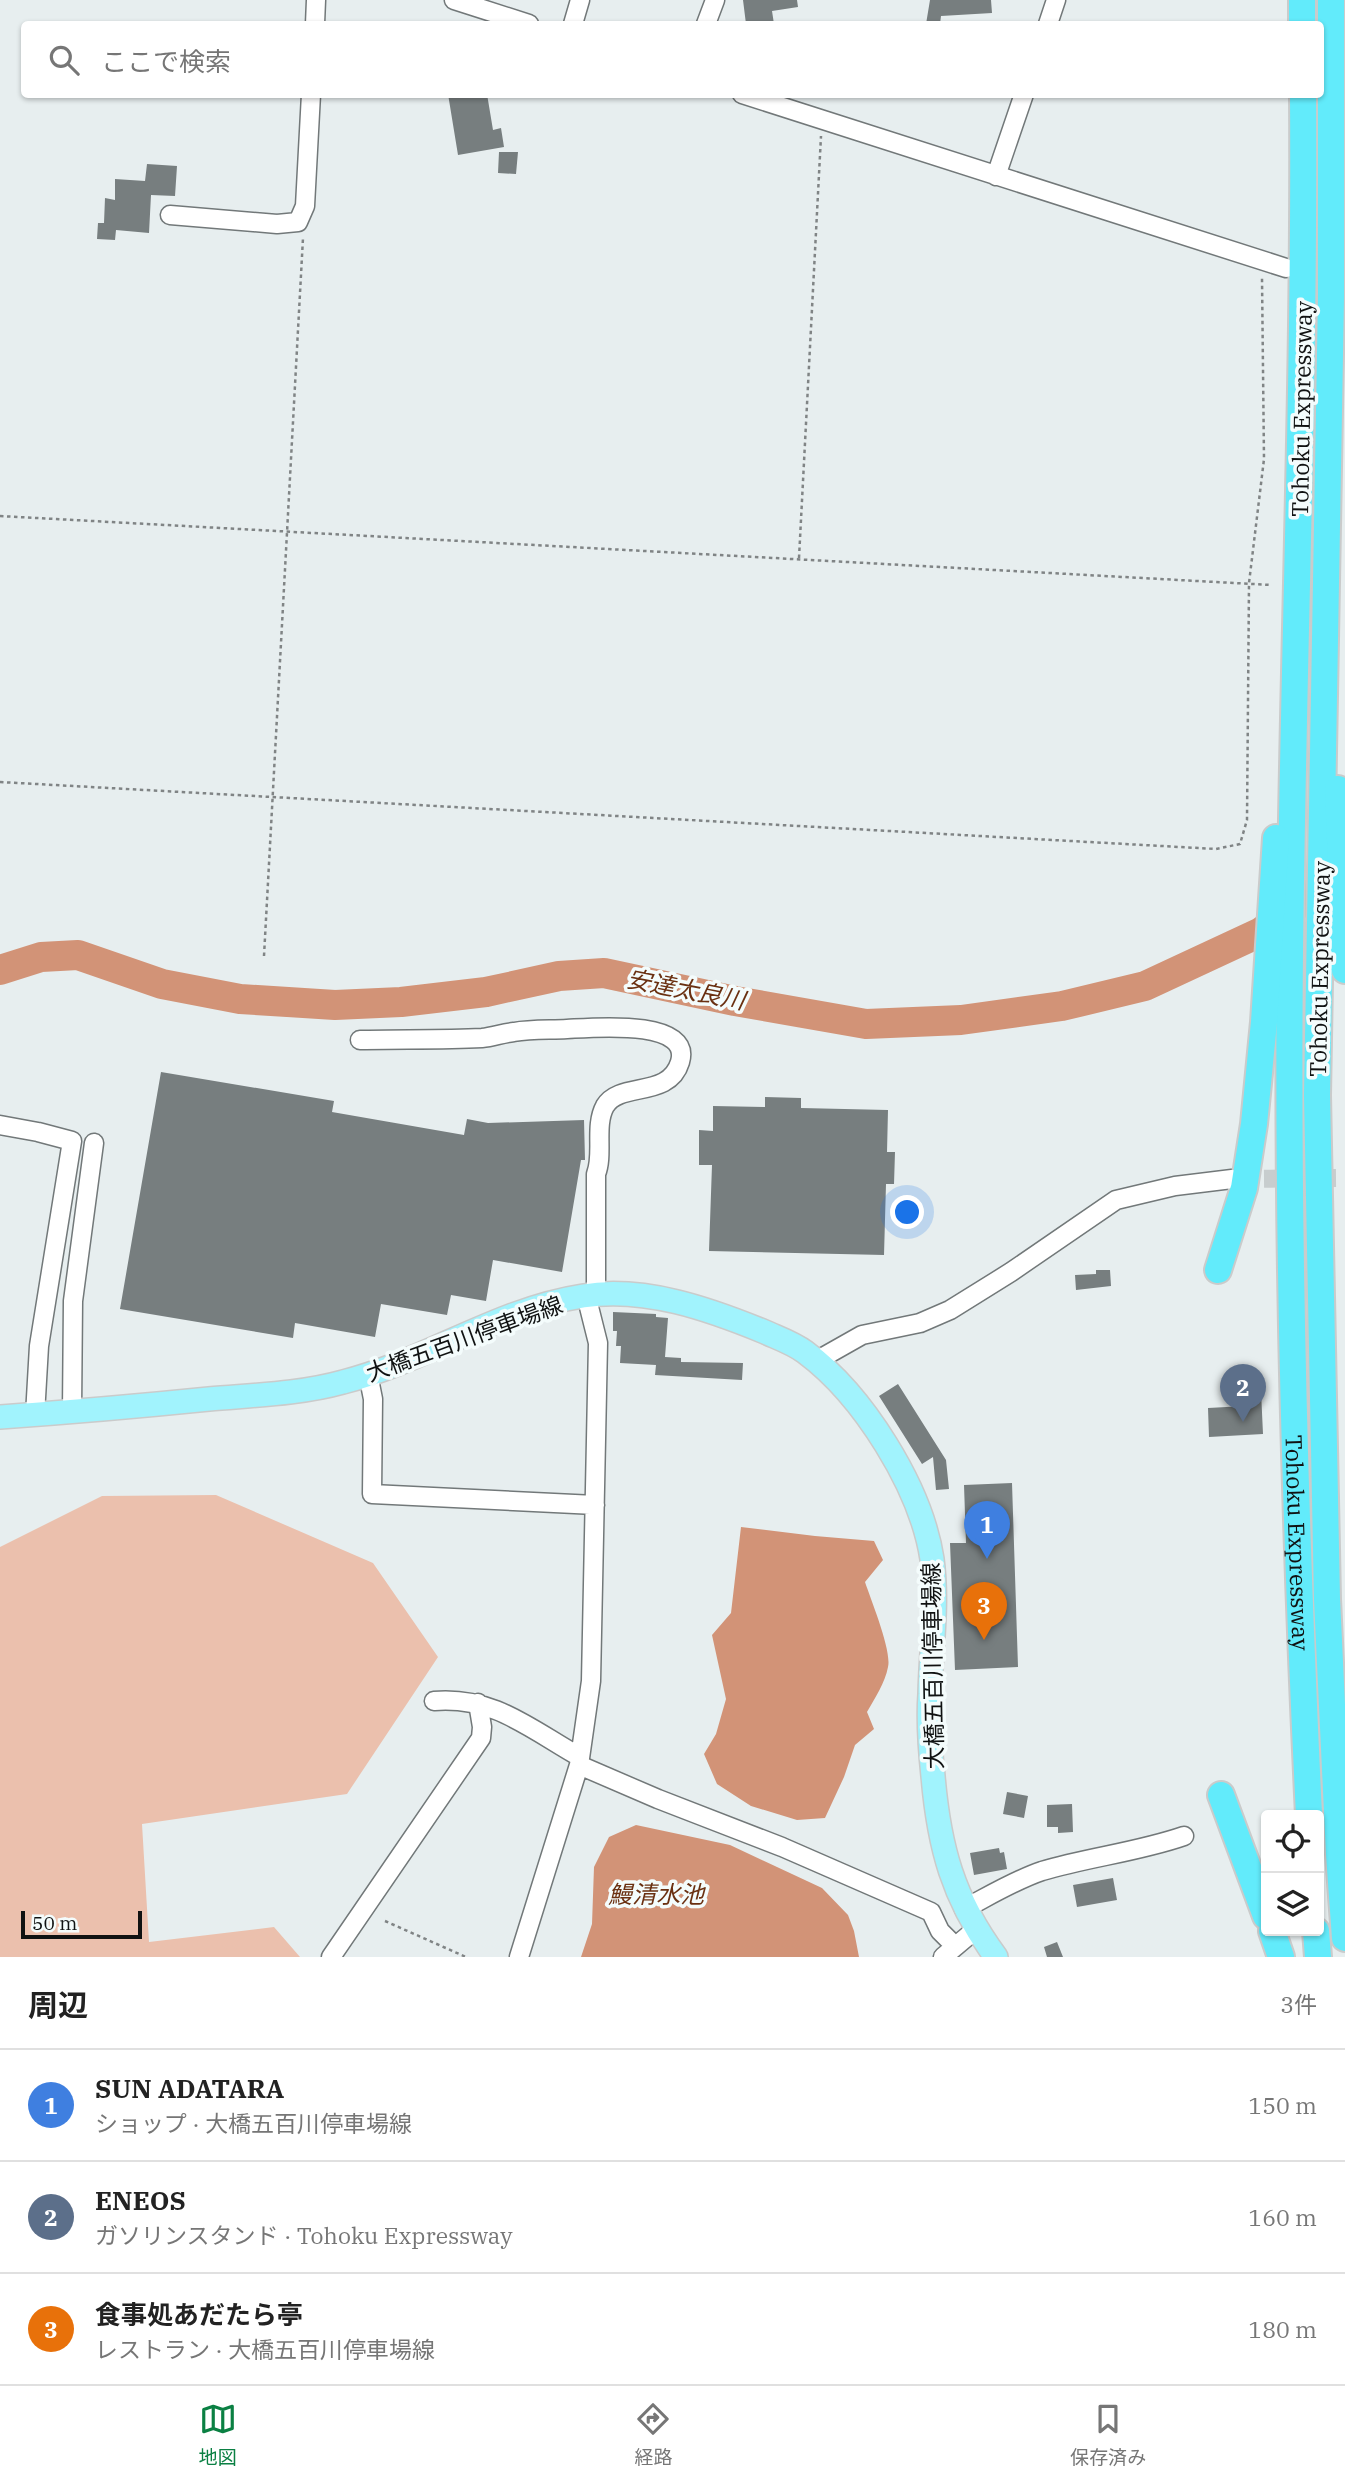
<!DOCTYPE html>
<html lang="ja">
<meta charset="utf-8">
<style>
body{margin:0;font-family:"IBM Plex Serif","Noto Sans JP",serif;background:#f2f2f2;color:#222}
.controls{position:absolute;right:21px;bottom:21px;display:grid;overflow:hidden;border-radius:7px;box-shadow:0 2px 5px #0004}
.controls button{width:63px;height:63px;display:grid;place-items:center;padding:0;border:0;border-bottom:2px solid #e0e0e0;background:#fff;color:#222;font:35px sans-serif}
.scale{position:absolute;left:21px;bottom:18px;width:121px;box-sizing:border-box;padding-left:7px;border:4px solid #101212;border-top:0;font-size:19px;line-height:24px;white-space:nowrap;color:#101212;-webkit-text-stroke:5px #f4fcfc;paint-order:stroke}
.you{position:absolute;left:908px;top:1213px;width:24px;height:24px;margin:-18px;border:5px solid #fff;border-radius:50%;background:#1a73e8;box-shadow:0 0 0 10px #1a73e833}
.badge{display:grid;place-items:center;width:46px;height:46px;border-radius:50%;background:#0b8043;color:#fff;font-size:23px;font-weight:700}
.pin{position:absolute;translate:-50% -58px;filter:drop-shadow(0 2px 4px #0008)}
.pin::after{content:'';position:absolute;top:37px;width:24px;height:21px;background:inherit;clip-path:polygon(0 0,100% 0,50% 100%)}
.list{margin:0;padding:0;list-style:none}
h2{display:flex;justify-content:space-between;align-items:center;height:91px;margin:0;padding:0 28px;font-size:30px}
h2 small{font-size:23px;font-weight:400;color:#767676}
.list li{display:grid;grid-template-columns:46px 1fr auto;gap:21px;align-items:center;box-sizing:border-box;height:112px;padding:0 28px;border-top:2px solid #e0e0e0}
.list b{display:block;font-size:26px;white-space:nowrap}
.list p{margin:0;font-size:23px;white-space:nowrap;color:#767676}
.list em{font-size:23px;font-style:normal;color:#767676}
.icon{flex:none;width:38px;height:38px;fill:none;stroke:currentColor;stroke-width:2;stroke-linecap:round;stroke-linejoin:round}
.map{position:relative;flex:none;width:1345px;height:1957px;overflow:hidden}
.search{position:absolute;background:#fff;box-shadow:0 2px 5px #0004;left:21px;right:21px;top:21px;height:77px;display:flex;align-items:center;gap:18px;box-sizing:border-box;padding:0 24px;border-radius:7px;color:#767676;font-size:26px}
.sheet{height:427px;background:#fff}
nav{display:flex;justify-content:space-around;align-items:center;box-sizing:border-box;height:98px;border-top:2px solid #e0e0e0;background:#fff;font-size:19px;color:#767676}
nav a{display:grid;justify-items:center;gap:4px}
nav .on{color:#0b8043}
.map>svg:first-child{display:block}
.green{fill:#ebc0ad}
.water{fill:#d29377}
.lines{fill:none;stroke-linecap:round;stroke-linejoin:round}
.river{stroke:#d29377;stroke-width:30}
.building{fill:#777e7f}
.minor-tunnel{stroke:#c7cdce;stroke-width:18;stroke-dasharray:18 9;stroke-linecap:butt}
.minor-casing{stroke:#727879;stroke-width:21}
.major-casing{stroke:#cacbcb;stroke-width:26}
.highway-casing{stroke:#cacbcb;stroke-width:30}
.path{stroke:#808485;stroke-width:2.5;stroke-dasharray:3.5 3.5;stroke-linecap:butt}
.minor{stroke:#fff;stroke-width:18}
.major{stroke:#a1f3fd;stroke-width:23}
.highway{stroke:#62ebfb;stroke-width:26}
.labels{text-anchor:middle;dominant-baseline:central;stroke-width:7;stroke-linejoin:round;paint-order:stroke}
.street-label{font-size:23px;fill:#101212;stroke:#f4fcfc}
.water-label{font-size:24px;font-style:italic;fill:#6a3011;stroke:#f4fcfc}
</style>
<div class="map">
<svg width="1345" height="1957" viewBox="0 0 1345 1957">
<rect width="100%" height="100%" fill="#e7eeef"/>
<!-- green -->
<path class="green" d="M216 1495 373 1563 438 1657 347 1794 142 1824 149 1942 274 1927 300 1957H0V1547L102 1496Z"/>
<!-- water -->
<path class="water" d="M741 1527 815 1536 874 1541 883 1560 865 1582C871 1600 892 1651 888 1667 885 1683 875 1698 867 1712L874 1729 855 1745 844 1777 825 1818 797 1820 751 1806 717 1784 704 1754 716 1734 726 1699 712 1635 731 1613Z
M636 1825 730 1845 822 1888 848 1915 854 1931 859 1957H581L592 1924 594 1867 609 1837Z"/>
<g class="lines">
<!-- river -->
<path class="river" d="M0 970 41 957 78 955 162 984 240 999 335 1005 401 1002 486 992 559 976 604 973 735 1001 866 1024 961 1020 1062 1006 1145 986 1261 932 1339 874"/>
</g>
<!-- building -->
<path class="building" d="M743 0H797L798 7 772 11 774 24H746Z
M930 0H991L992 13 941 16 940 24H926Z
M448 94H487L493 130 501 128 504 147 458 155Z
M499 152H518L516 174 498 173Z
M147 164 177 166 175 196 151 195 149 233 116 230 115 240 97 239 98 223H104L105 198 115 200V179L145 181Z
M161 1072 334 1101 332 1112 464 1135 467 1119 488 1123 584 1120 585 1160H581L562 1272 493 1260 486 1301 451 1295 447 1315 381 1304 375 1337 295 1323 293 1338 120 1309Z
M765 1097 801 1098V1108L888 1110 887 1152H895L894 1184H886L884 1255 709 1251 712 1165H699V1130L713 1131V1106L765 1107Z
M1096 1270H1110L1111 1286 1076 1290 1075 1275 1096 1274Z
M613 1312 656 1314V1317L668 1318 665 1357 681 1358V1362L743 1363 742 1380 655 1375 656 1365 620 1363 621 1346H616L617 1331H613Z
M898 1384 946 1460 949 1489 936 1490 933 1457 922 1464 879 1396Z
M1261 1391 1263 1434 1209 1437 1208 1408 1245 1406V1392Z
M1012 1483 1018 1667 955 1670 950 1543H966L964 1485Z
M1007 1792 1028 1796 1024 1818 1003 1814Z
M1072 1804 1073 1832 1058 1833V1827H1047V1805Z
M999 1848 1000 1853 1004 1852 1007 1869 974 1875 970 1853Z
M1113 1878 1117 1900 1077 1907 1073 1885Z
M1057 1942 1063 1957H1047L1044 1947Z"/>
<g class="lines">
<!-- minor-tunnel -->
<path class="minor-tunnel" d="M1237 1179 1345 1178"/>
<!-- minor casing -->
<g class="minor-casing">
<path id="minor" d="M454 0 529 24
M315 24 316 0
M573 24 580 0
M706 24 715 0
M1048 24 1056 0
M742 94 1286 268
M996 176 1024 94
M170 215 277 224 298 222 305 206 311 94
M360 1040C400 1039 442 1040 482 1038 493 1037 503 1033 514 1032 531 1029 550 1030 567 1029 590 1028 693 1018 680 1062 669 1099 620 1081 605 1106 594 1126 604 1154 596 1174V1295
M0 1125 38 1132 72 1141 39 1346 35 1415
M816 1361 862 1335 920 1323 950 1310 1011 1272 1116 1200 1175 1186 1232 1179
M368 1374 373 1399 372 1494 595 1505
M72 1411 73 1301 94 1143
M434 1701C494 1696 530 1729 580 1757
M579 1765 658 1799 782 1847 931 1912 940 1931 955 1946
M964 1909C989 1896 1015 1880 1042 1871 1089 1857 1138 1852 1184 1836
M331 1957 481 1738 482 1727 478 1703
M519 1957 579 1765 591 1681 598 1343 586 1295
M943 1957 975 1930"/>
</g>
<!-- major casing -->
<g class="major-casing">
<path id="major" d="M0 1417C70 1412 140 1406 209 1399 254 1395 300 1394 343 1382 426 1361 498 1309 583 1296 644 1286 709 1309 765 1332 778 1338 793 1343 805 1352 863 1395 921 1487 932 1559 938 1604 931 1648 930 1694 928 1721 930 1748 933 1776 939 1847 953 1899 996 1957"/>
</g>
<!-- highway casing -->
<g class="highway-casing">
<g id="highway">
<path d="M1302 0V24"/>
<path d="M1331 0V297L1317 1095 1327 1599 1339 1854 1345 1938"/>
<path id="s1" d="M1303 94C1305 380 1293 665 1290 951 1287 1239 1295 1527 1309 1815"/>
<path d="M1338 789 1345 970"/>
<path d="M1218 1270 1244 1188 1254 1124 1264 1022 1276 838"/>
<path d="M1221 1795 1266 1916"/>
<path d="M1272 1931 1281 1957"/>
<path d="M1316 1931 1318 1957"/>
</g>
</g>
<!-- path -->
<path class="path" d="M0 516 1271 585
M799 558 821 136
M0 782 1216 849 1240 844 1247 820 1249 583 1264 459 1262 278
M264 956 303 238
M385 1921 466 1957"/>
<!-- minor -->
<use href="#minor" class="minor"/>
<!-- major -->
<use href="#major" class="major"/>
<!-- highway -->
<use href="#highway" class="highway"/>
</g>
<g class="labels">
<!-- street labels -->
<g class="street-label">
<text transform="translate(1301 409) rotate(-89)">Tohoku Expressway</text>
<text transform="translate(1319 969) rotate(-89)">Tohoku Expressway</text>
<text transform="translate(464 1338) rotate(-20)">大橋五百川停車場線</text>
<text stroke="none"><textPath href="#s1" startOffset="1449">Tohoku Expressway</textPath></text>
<text transform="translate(932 1666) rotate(-91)">大橋五百川停車場線</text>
</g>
<!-- water labels -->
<g class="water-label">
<text transform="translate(686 989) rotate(11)">安達太良川</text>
<text x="656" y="1894">鰻清水池</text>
</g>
</g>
</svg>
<div class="controls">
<button><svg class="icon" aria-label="locate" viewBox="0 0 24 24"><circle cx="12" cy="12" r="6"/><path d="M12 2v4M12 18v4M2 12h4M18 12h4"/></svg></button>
<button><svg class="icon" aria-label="layers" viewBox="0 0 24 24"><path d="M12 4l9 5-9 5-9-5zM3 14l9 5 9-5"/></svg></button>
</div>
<div class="scale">50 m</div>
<div class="you"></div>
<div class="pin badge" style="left:987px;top:1559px;background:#3f7fe0">1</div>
<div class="pin badge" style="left:1243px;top:1422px;background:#5c6f8a">2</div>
<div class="pin badge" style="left:984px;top:1640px;background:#e8710a">3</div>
<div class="search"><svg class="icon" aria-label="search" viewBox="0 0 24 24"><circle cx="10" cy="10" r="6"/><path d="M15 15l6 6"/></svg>ここで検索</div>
</div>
<section class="sheet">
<h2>周辺<small>3件</small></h2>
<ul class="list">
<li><span class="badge" style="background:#3f7fe0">1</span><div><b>SUN ADATARA</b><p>ショップ · 大橋五百川停車場線</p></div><em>150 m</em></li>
<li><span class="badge" style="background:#5c6f8a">2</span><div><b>ENEOS</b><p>ガソリンスタンド · Tohoku Expressway</p></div><em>160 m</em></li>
<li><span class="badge" style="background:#e8710a">3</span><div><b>食事処あだたら亭</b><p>レストラン · 大橋五百川停車場線</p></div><em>180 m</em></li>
</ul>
</section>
<nav>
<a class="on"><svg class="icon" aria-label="map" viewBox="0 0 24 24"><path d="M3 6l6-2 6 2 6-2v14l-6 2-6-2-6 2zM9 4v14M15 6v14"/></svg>地図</a>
<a><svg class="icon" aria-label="directions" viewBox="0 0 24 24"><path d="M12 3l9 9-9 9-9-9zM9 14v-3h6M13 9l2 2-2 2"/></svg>経路</a>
<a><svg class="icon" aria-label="saved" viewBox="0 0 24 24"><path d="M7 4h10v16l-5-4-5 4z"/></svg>保存済み</a>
</nav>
